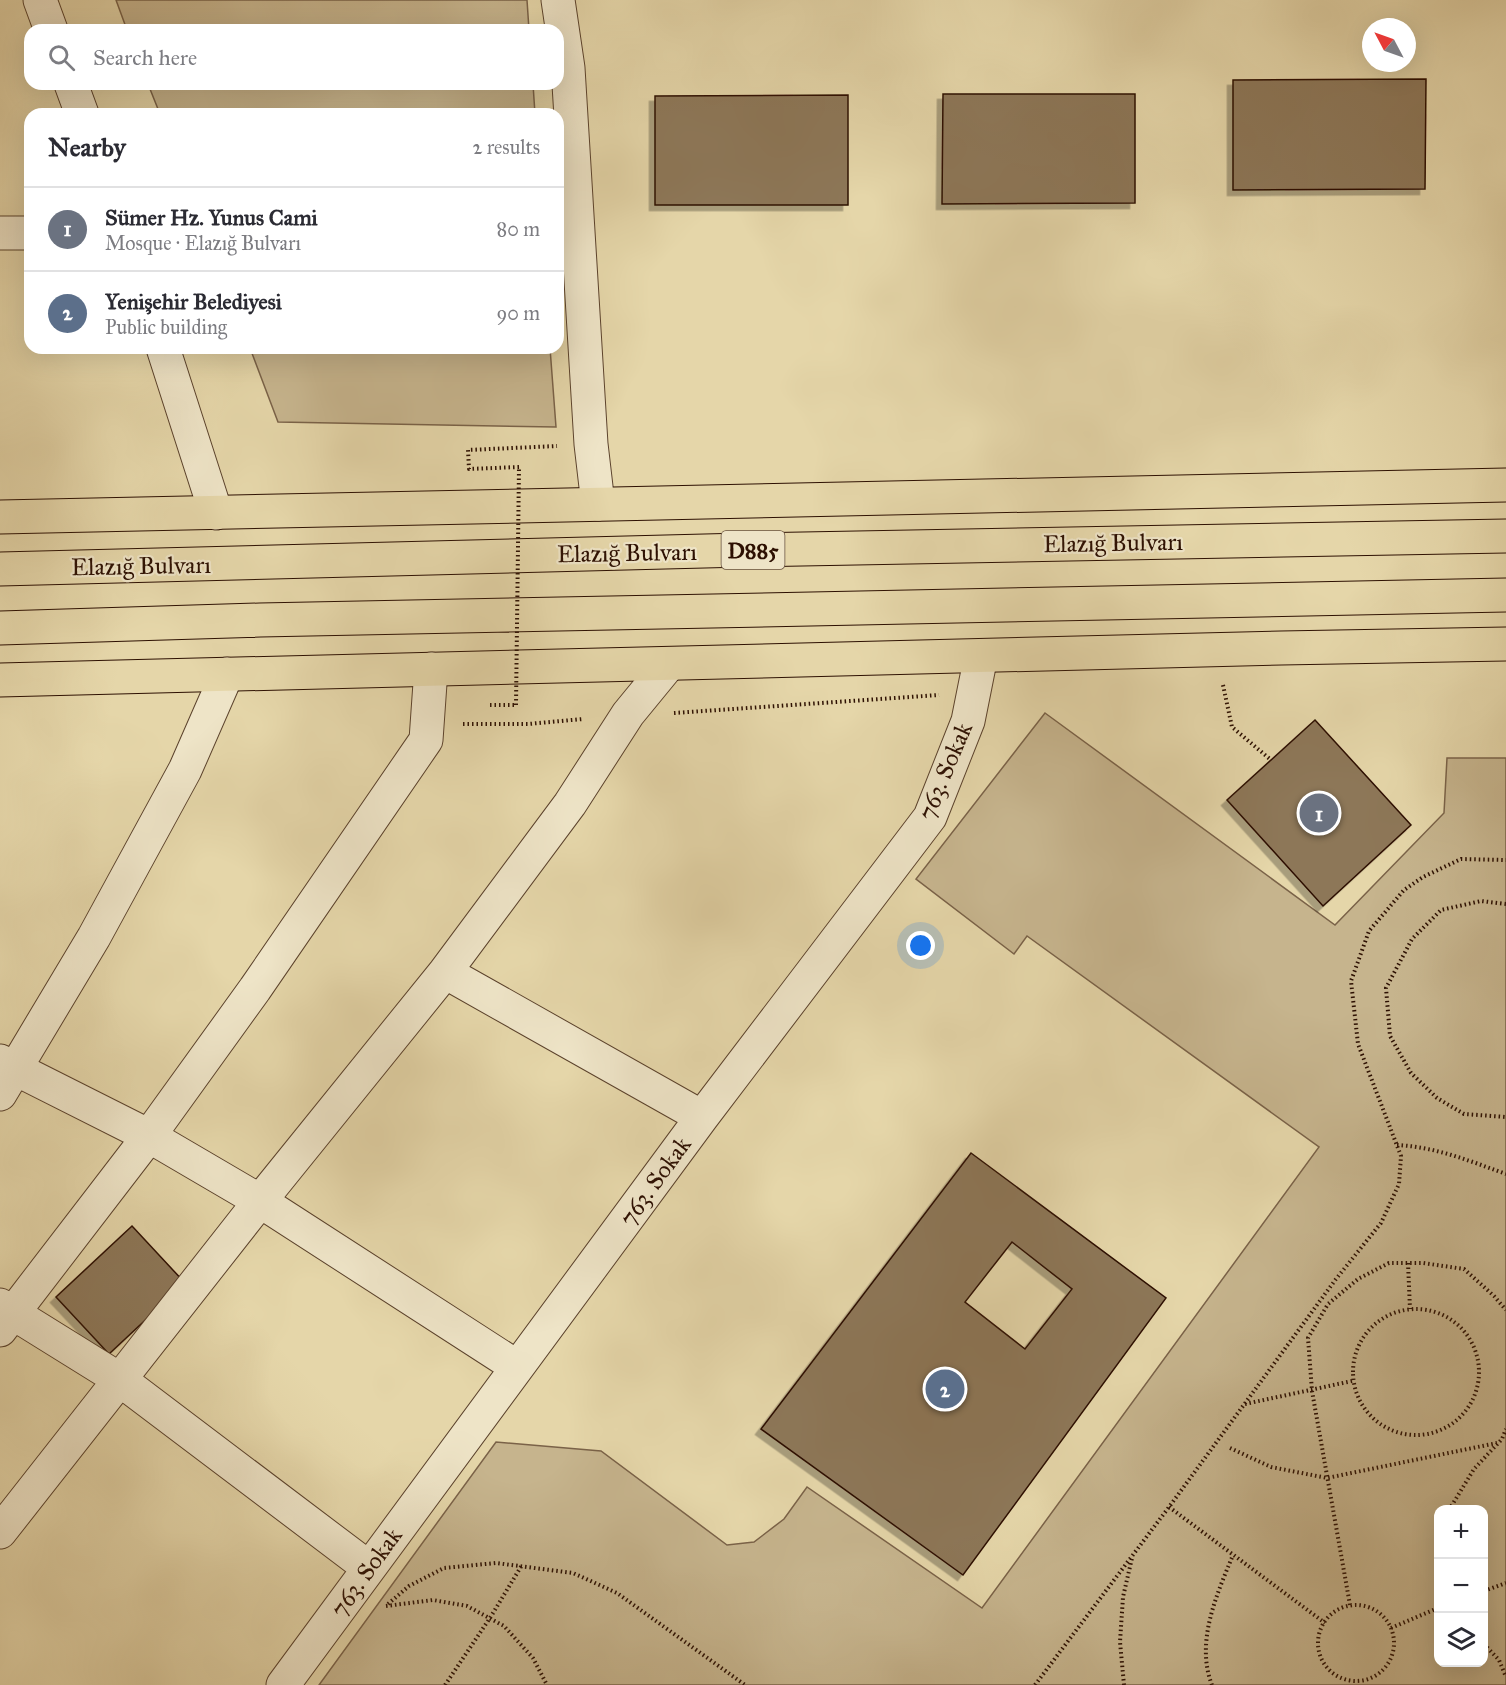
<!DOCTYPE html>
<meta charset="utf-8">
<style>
body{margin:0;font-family:"IM FELL Great Primer",serif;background:#f2f2f3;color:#2b2b33}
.controls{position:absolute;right:18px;bottom:18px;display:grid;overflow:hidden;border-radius:12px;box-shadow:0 6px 24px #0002}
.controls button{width:54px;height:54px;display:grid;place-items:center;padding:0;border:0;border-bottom:2px solid #e1e1e2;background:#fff;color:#2b2b33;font:30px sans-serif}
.compass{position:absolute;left:1362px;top:18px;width:54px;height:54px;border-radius:50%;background:#fff;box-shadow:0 6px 24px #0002;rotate:311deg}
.you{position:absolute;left:921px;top:946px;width:21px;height:21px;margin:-15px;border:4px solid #fff;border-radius:50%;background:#1a73e8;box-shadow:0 0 0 9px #1a73e833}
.badge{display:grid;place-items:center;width:39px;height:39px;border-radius:50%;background:#8f2418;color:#fff;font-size:20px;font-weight:700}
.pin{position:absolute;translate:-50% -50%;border:3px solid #fff;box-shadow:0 2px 6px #0006}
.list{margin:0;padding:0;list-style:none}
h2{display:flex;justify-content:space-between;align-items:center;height:78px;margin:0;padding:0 24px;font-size:26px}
h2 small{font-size:20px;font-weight:400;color:#7c7c81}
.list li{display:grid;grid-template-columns:39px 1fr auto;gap:18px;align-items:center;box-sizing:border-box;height:84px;padding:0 24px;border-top:2px solid #e1e1e2}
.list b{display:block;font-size:22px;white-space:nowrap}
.list p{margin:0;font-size:20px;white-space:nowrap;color:#7c7c81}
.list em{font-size:20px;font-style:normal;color:#7c7c81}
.icon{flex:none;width:33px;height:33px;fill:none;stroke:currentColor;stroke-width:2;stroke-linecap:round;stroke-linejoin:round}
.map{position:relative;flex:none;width:1506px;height:1685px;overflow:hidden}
.search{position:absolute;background:#fff;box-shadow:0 6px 24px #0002;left:24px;top:24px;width:540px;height:66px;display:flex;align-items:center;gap:15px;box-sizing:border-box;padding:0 21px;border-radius:18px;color:#7c7c81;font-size:22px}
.panel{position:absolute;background:#fff;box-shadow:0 6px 24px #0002;left:24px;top:108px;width:540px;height:246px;border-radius:18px}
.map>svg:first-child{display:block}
.green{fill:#c6b48d;stroke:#7a6248;stroke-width:1.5;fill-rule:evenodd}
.building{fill:#8d7759;stroke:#2d1002;stroke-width:1.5;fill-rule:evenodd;filter:url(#shadow)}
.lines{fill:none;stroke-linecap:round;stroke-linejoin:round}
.minor-casing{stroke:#5b422c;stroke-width:35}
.highway-casing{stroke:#2d1002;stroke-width:35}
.path{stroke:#2d1002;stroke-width:4;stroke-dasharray:1.5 3;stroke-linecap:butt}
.minor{stroke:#eee4c7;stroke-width:33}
.highway{stroke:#e5d6a9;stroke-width:33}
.path-bridge{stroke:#2d1002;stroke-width:4;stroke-dasharray:1.5 3;stroke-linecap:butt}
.labels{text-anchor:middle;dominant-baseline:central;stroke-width:4.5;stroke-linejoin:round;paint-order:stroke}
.shield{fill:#eee4c7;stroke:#67503d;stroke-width:1.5}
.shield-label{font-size:22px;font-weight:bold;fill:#2d1002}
.street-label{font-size:24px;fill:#2d1002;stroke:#eee4c7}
</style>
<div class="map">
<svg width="1506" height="1685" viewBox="0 0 1506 1685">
<defs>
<filter id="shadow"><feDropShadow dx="-5.5" dy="5.5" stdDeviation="0" flood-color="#0004"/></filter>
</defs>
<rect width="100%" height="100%" fill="#e5d6a9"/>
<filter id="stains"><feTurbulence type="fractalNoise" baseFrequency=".00333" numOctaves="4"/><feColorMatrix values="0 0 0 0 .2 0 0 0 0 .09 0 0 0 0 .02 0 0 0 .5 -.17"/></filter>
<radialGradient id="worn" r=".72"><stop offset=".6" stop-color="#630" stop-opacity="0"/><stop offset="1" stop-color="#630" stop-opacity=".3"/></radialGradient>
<!-- green -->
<path class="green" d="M116 0H527L529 30H127Z
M148 84H533L535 114H160Z
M250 348H550L556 427 278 422Z
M1045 713 1335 925 1444 813 1447 758H1506V1685H319L496 1442 601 1451 727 1545 754 1542 784 1519 807 1487 982 1608 1319 1147 1027 936 1014 954 916 879ZM1438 1510H1484V1662H1438Z"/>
<!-- building -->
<path class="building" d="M1426 79 1425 189 1233 190V80Z
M943 94H1135V203L942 204Z
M848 95V205H655V96Z
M1315 720 1411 825 1323 906 1227 800Z
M971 1153 1166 1298 963 1575 761 1429ZM1012 1242 1072 1289 1025 1349 965 1302Z
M132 1226 185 1283 109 1354 56 1297Z"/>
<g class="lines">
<!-- minor casing -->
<g class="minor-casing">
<path id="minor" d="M40 0 51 30
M558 0 568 68 591 444 598 504
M71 84 82 114
M0 233H30
M163 348 216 513
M445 972 702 1117
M0 1061 149 1136 260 1201 517 1367
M0 1094 94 937 185 770 227 674
M0 1305 119 1379 369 1568
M0 1330 149 1136 255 989 426 740 431 669
M0 1532 260 1201 445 972 570 804 628 714 669 664
M283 1685 702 1117 930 817 968 721 981 656"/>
</g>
<!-- highway casing -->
<g class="highway-casing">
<path id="highway" d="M0 517 1506 485
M0 569 744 550 1506 536
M0 628 260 620 1506 595
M0 680 1281 648 1506 644"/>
</g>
<!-- path -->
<path class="path" d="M519 467 469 469 468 450 557 446
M1223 685 1232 727 1271 760
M490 705H516
M674 713 939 695
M463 724H528L583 719
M1506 904 1481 901 1441 910 1412 939 1386 988 1390 1036 1411 1073 1437 1098 1464 1114 1506 1117
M1397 1145C1436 1147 1470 1161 1506 1174
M1408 1263 1410 1309
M1353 1372a63 63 0 1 1 126 0a63 63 0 1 1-126 0Z
M1245 1404 1352 1381
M1230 1448 1271 1467 1327 1478 1497 1443
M1169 1507 1325 1623
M1449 1510 1474 1469 1502 1439 1506 1429
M1484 1591 1506 1583
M388 1604 409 1586 444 1568 496 1563 573 1573 617 1593 745 1685
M1350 1605 1312 1391 1308 1338 1328 1304 1358 1279 1389 1263H1423L1464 1269 1494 1296 1506 1310
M1318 1643a38 38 0 1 1 76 0a38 38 0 1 1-76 0Z
M386 1606 433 1600 467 1606 504 1626 533 1658 547 1685
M1391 1628 1438 1608
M1484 1644 1499 1660 1506 1677
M445 1685 490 1618 522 1565
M1035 1685 1169 1507 1336 1279 1381 1223 1399 1184 1401 1156 1358 1044 1351 981 1369 931 1404 890 1423 877 1461 859 1506 860
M1124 1685 1120 1642 1123 1597 1132 1558
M1212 1685C1195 1642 1217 1594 1233 1555"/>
<!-- minor -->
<use href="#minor" class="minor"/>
<!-- highway -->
<use href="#highway" class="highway"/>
<!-- path-bridge -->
<path class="path-bridge" d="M516 705 519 467"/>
</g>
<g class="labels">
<!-- shield labels -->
<rect class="shield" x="721.5" y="531" width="63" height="38" rx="4.5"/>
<g class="shield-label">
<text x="753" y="550">D885</text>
</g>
<!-- street labels -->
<g class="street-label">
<text transform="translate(1113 543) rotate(-1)">Elazığ Bulvarı</text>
<text transform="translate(627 553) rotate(-1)">Elazığ Bulvarı</text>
<text transform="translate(141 566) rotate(-1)">Elazığ Bulvarı</text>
<text transform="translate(945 771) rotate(-67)">763. Sokak</text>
<text transform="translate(655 1181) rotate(-54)">763. Sokak</text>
<text transform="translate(366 1572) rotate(-54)">763. Sokak</text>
</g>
</g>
<rect width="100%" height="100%" filter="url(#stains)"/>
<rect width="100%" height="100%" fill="url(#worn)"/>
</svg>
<div class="controls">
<button>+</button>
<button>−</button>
<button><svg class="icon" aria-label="layers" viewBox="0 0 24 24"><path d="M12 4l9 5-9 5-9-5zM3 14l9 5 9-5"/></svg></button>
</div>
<svg class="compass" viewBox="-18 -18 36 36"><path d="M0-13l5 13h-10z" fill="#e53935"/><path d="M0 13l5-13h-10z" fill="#7c7c81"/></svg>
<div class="you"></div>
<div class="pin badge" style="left:1319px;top:813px;background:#6b7280">1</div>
<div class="pin badge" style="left:945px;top:1389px;background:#5c6f8a">2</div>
<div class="search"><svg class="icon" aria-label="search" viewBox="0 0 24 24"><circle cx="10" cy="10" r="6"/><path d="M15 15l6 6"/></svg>Search here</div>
<section class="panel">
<h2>Nearby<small>2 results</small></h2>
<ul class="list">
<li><span class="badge" style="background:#6b7280">1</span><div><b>Sümer Hz. Yunus Cami</b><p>Mosque · Elazığ Bulvarı</p></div><em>80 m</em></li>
<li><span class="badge" style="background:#5c6f8a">2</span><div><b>Yenişehir Belediyesi</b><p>Public building</p></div><em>90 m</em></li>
</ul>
</section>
</div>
